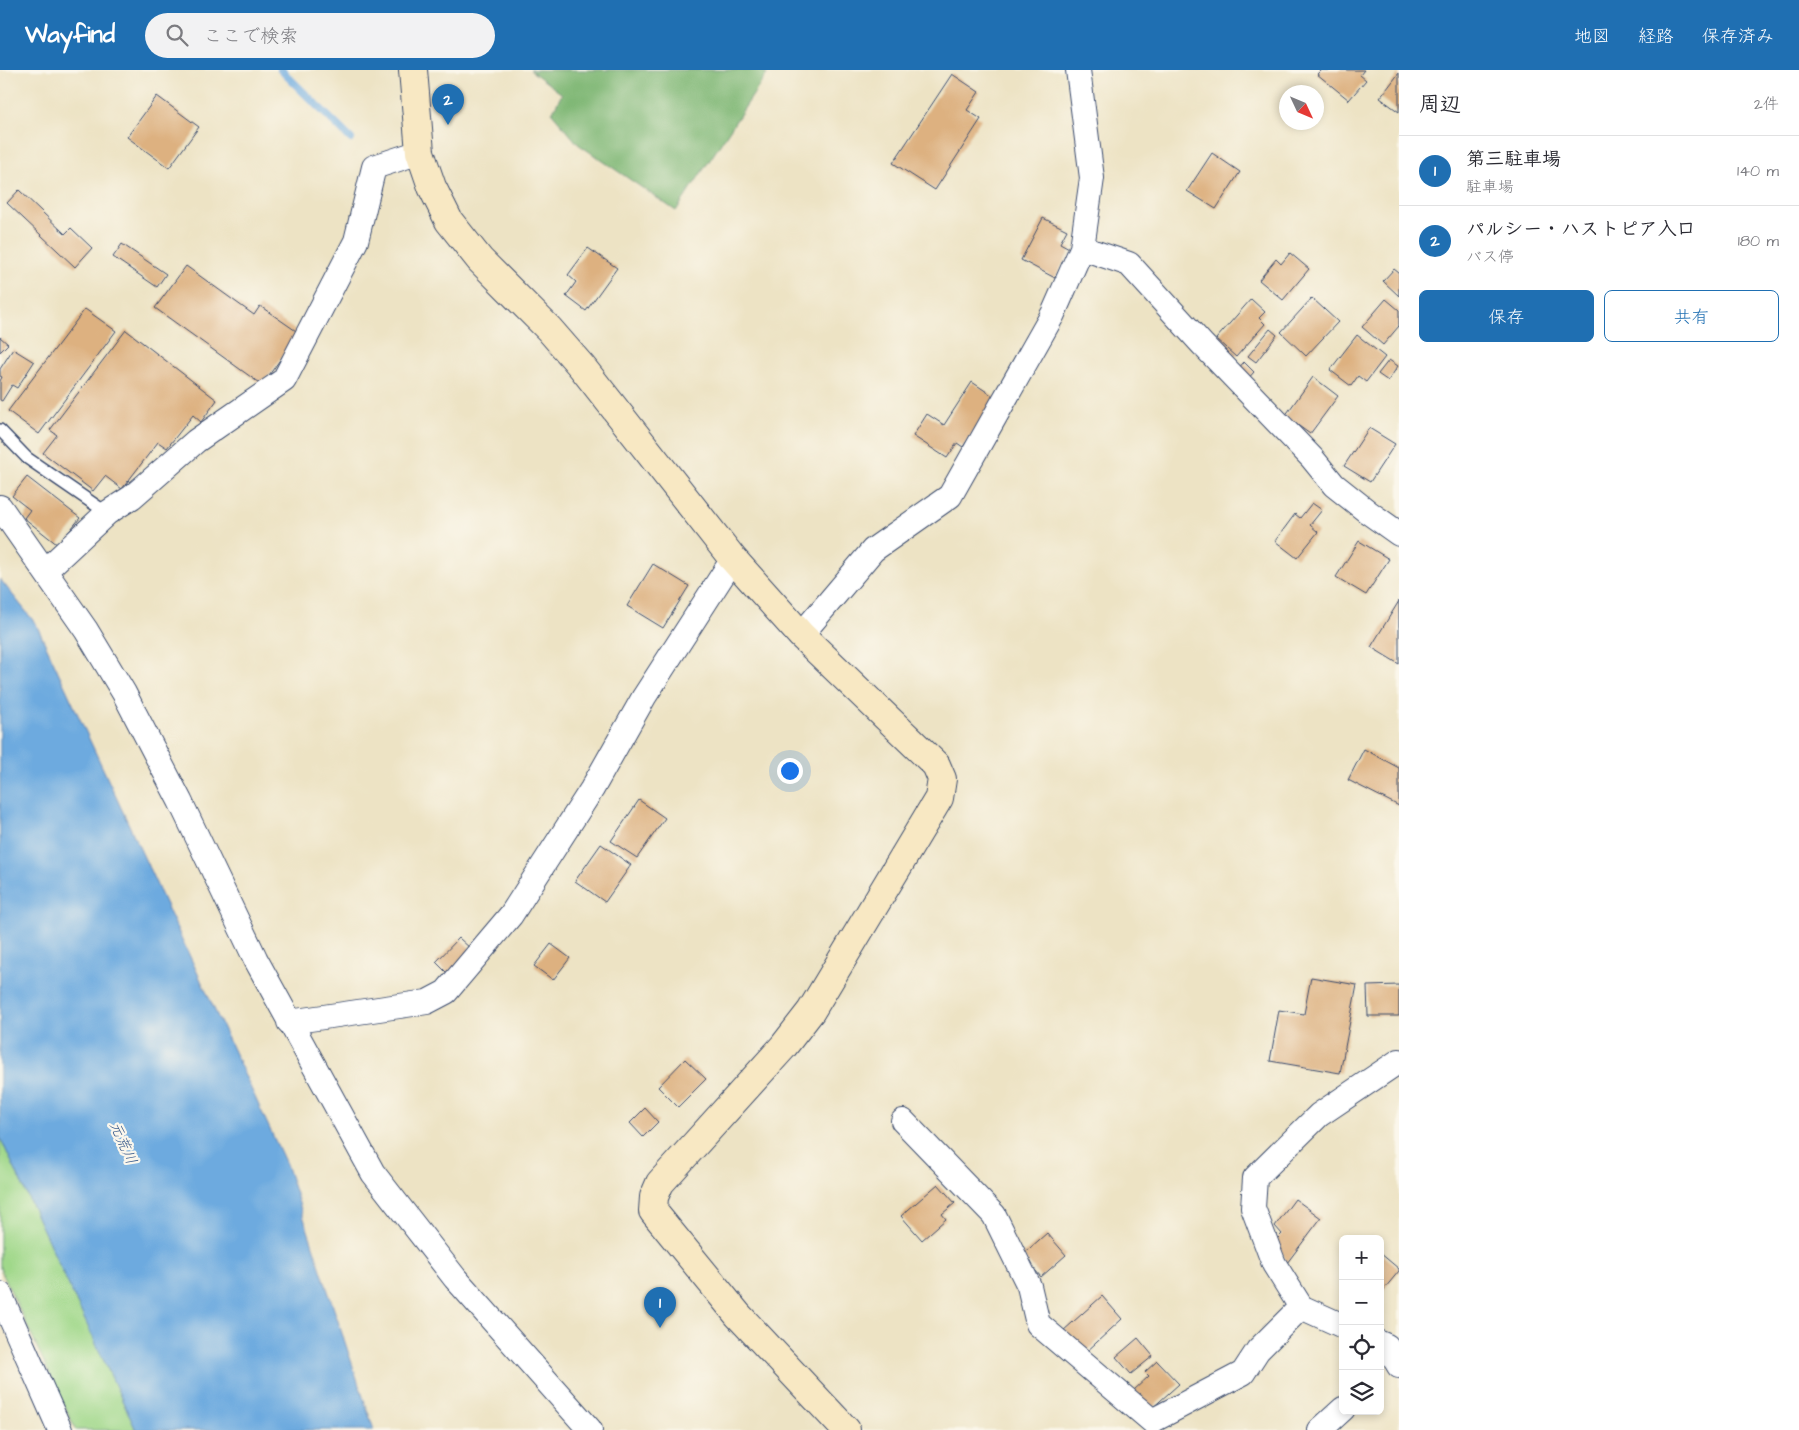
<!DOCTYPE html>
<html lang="ja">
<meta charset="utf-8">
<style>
body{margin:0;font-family:"Architects Daughter","Klee One",sans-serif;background:#f2f2f3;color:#2b2b33}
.controls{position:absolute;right:15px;bottom:15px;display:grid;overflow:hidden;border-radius:8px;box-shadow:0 2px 8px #0003}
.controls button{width:45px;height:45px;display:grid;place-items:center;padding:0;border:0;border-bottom:1px solid #e1e1e2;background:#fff;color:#2b2b33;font:25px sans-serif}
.compass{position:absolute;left:1279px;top:15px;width:45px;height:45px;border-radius:50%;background:#fff;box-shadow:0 2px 8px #0003;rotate:134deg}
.you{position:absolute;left:789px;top:700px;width:18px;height:18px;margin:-12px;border:4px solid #fff;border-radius:50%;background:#1a73e8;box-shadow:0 0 0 8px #1a73e833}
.badge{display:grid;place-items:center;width:32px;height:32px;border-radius:50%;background:#1f6fb2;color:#fff;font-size:16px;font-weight:700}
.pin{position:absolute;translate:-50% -41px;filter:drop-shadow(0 1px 2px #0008)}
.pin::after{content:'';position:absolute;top:26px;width:18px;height:15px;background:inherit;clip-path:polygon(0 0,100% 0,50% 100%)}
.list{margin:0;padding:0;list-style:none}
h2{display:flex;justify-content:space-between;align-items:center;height:65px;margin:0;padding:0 20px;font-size:21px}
h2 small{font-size:16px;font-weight:400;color:#7c7c81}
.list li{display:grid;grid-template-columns:32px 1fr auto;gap:15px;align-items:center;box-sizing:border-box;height:70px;padding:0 20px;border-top:1px solid #e1e1e2}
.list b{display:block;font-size:19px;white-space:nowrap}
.list p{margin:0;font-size:16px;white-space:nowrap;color:#7c7c81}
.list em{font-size:16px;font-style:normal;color:#7c7c81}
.actions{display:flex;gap:10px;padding:15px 20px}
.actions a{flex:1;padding:11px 0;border:1px solid #1f6fb2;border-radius:8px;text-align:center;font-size:18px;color:#1f6fb2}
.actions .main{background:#1f6fb2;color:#fff}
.icon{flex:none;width:28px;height:28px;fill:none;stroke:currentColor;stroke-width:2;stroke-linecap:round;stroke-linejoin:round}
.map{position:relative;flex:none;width:1399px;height:1360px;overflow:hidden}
header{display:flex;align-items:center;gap:30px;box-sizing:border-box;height:70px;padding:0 25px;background:#1f6fb2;color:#fff}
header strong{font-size:24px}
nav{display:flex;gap:28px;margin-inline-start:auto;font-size:18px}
.search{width:350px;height:45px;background:#f2f2f3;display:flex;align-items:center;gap:12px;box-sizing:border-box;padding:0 18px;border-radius:28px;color:#7c7c81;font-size:19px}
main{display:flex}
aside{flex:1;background:#fff}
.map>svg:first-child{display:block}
.green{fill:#a0d88a;stroke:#5e8474}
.forest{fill:#80b876;stroke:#4e746a}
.water{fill:#6daadf;stroke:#446c9e}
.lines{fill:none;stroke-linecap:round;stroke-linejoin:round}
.stream{stroke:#6daadf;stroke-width:8}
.building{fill:#ddb180}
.lane-casing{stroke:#3a4a6d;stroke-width:14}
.street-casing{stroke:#3a4a6d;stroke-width:26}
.secondary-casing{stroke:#3a4a6d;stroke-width:30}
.lane{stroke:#fff;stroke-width:11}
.street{stroke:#fff;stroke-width:24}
.secondary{stroke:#f8e8c3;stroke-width:28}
.labels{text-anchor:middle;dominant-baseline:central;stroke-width:4.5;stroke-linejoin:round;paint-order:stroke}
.water-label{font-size:15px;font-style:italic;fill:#385a8b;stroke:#fbf7ec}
</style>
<header>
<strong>Wayfind</strong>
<div class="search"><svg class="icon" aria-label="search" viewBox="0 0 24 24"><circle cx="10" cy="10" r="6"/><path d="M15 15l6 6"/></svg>ここで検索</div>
<nav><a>地図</a><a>経路</a><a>保存済み</a></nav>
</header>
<main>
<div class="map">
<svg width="1399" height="1360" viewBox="0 0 1399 1360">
<rect width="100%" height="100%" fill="#fbf7ec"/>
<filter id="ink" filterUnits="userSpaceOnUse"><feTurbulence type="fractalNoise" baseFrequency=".02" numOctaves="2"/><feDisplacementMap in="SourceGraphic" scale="10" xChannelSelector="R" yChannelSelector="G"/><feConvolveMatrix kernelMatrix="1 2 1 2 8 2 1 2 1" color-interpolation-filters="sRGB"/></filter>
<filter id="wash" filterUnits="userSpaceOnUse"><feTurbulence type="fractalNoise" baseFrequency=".0096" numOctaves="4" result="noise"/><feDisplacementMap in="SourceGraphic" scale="20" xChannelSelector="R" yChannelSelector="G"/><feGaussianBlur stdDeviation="1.12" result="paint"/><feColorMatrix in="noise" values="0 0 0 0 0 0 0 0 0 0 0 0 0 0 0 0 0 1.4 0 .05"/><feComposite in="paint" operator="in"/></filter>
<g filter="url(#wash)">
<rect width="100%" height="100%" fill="#ede3c4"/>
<!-- green -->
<path class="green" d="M0 1067 136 1360H76L0 1198Z"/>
<!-- forest -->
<path class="forest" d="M530 0H761L767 4 676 141 578 74 552 43 562 24Z"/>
<!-- water -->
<path class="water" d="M0 509 36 554 286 1094 374 1360H136L0 1067Z"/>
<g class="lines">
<!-- stream -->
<path class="stream" d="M281 0 351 69"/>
</g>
<g id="blocks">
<!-- building -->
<path class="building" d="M1321 0H1364L1360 5 1366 10 1349 30 1317 4Z
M1399 3V42L1380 28Z
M952 4 979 22 967 40 981 49 935 120 893 93Z
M157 26 199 57 169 98 127 67Z
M1212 83 1240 102 1216 139 1187 121Z
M19 120 65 164 71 158 92 178 75 197 7 133Z
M1043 148 1067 160 1060 173 1071 179 1055 208 1021 190Z
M122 174 166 204 157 217 113 187Z
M588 178 617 198 586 241 566 226 576 212 568 205Z
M1290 183 1309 199 1283 230 1259 210 1276 189 1281 194Z
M186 196 254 245 260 236 299 263 262 315 155 238Z
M1394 199 1399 203V226L1383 211Z
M1312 228 1338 252 1306 286 1281 262Z
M1251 229 1265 242 1259 248 1265 254 1236 287 1216 269Z
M1386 229 1399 240V256L1383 275 1362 257Z
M85 239 116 261 39 364 8 341Z
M1270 259 1277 265 1256 292 1248 286Z
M126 260 217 330 201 352 193 345 167 378 158 372 122 419 105 406 93 421 43 383 57 365 50 360Z
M1357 265 1385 287 1366 312 1358 306 1351 316 1330 300Z
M0 267 8 274 0 282Z
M13 279 34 292 17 318 12 315 2 331 0 330V311L2 307 0 306V299Z
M1389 290 1398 296 1388 311 1378 304Z
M1244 292 1254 302 1246 311 1236 301Z
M1313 307 1338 326 1310 364 1285 346Z
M972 312 996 328 963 377 957 373 947 388 913 366 927 344 944 355Z
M1369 358 1395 374 1370 412 1344 396Z
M27 407 80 448 58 475 24 448 30 440 12 426Z
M1312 433 1322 440 1310 455 1318 462 1297 488 1275 471 1295 444 1300 448Z
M1359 471 1389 489 1366 525 1336 507Z
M653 494 689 516 663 558 627 536Z
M1399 531V594L1371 577Z
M1364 679 1399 698V736L1348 710Z
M639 730 665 748 637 788 611 771Z
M601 774 631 795 605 832 575 811Z
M459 868 471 879 448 904 436 892Z
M551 874 570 888 553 910 534 896Z
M1311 907 1357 915 1340 1003 1270 991 1279 940 1304 944Z
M1399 915V946H1368L1367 916Z
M685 989 706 1009 678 1037 658 1017Z
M645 1038 658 1052 643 1067 630 1053Z
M938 1114 955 1133 942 1144 946 1149 922 1170 901 1146Z
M1295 1129 1321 1148 1287 1193 1276 1170 1282 1164 1275 1156Z
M1047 1163 1066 1185 1041 1207 1022 1185Z
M1380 1183 1399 1199V1201L1380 1224Z
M1102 1226 1122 1249 1084 1284 1063 1261Z
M1138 1268 1153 1286 1131 1304 1116 1287Z
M1157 1291 1179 1314 1150 1340 1133 1321 1149 1306 1145 1302Z"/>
</g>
</g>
<g filter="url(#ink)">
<use href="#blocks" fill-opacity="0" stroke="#3a4a6d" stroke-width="1"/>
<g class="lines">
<!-- lane casing -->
<g class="lane-casing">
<path id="lane" d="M0 360 27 388 107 443"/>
</g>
<!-- street casing -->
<g class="street-casing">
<path id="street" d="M1082 178 1129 194 1202 274 1312 388 1334 415 1368 442 1399 464
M0 437 86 560 124 623 180 731 256 890 373 1103 455 1208 590 1360
M46 500 107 443 132 427 196 371 284 310 356 171 374 97 420 82
M801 565 873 480 950 426 1053 244 1082 178 1092 108 1078 0
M289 952 427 932 446 922 511 845 592 719 644 627 733 489
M903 1051 994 1145 1029 1216 1038 1254 1152 1351 1243 1303 1258 1280 1301 1237
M0 1224 60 1360
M1343 1256 1301 1237 1274 1194 1253 1138 1255 1108 1319 1045 1399 991
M1380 1273 1387 1276 1399 1296
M1320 1360 1343 1339"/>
</g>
<!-- secondary casing -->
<g class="secondary-casing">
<path id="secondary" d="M413 0 420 82 432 117 449 151 480 190 549 259 582 297 733 489 801 565 936 695 942 709 939 728 811 941 783 977 660 1113 654 1127 653 1141 738 1245 846 1360"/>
</g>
<!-- lane -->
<use href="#lane" class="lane"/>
<!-- street -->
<use href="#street" class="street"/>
<!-- secondary -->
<use href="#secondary" class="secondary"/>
</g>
</g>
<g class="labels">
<!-- water labels -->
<g class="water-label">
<text transform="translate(123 1073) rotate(66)">元荒川</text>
</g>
</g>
</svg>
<div class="controls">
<button>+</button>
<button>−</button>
<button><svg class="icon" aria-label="locate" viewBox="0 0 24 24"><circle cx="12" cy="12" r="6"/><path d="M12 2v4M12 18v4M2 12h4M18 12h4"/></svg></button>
<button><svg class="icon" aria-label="layers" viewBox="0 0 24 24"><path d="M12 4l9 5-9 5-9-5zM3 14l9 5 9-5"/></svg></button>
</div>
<svg class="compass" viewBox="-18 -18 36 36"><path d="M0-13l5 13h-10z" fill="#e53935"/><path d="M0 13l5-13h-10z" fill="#7c7c81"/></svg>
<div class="you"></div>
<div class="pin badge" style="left:660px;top:1258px">1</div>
<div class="pin badge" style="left:448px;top:55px">2</div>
</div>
<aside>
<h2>周辺<small>2件</small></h2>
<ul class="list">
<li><span class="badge">1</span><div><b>第三駐車場</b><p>駐車場</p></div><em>140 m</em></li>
<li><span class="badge">2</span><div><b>パルシー・ハストピア入口</b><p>バス停</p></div><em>180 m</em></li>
</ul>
<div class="actions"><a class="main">保存</a><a>共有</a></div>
</aside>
</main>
